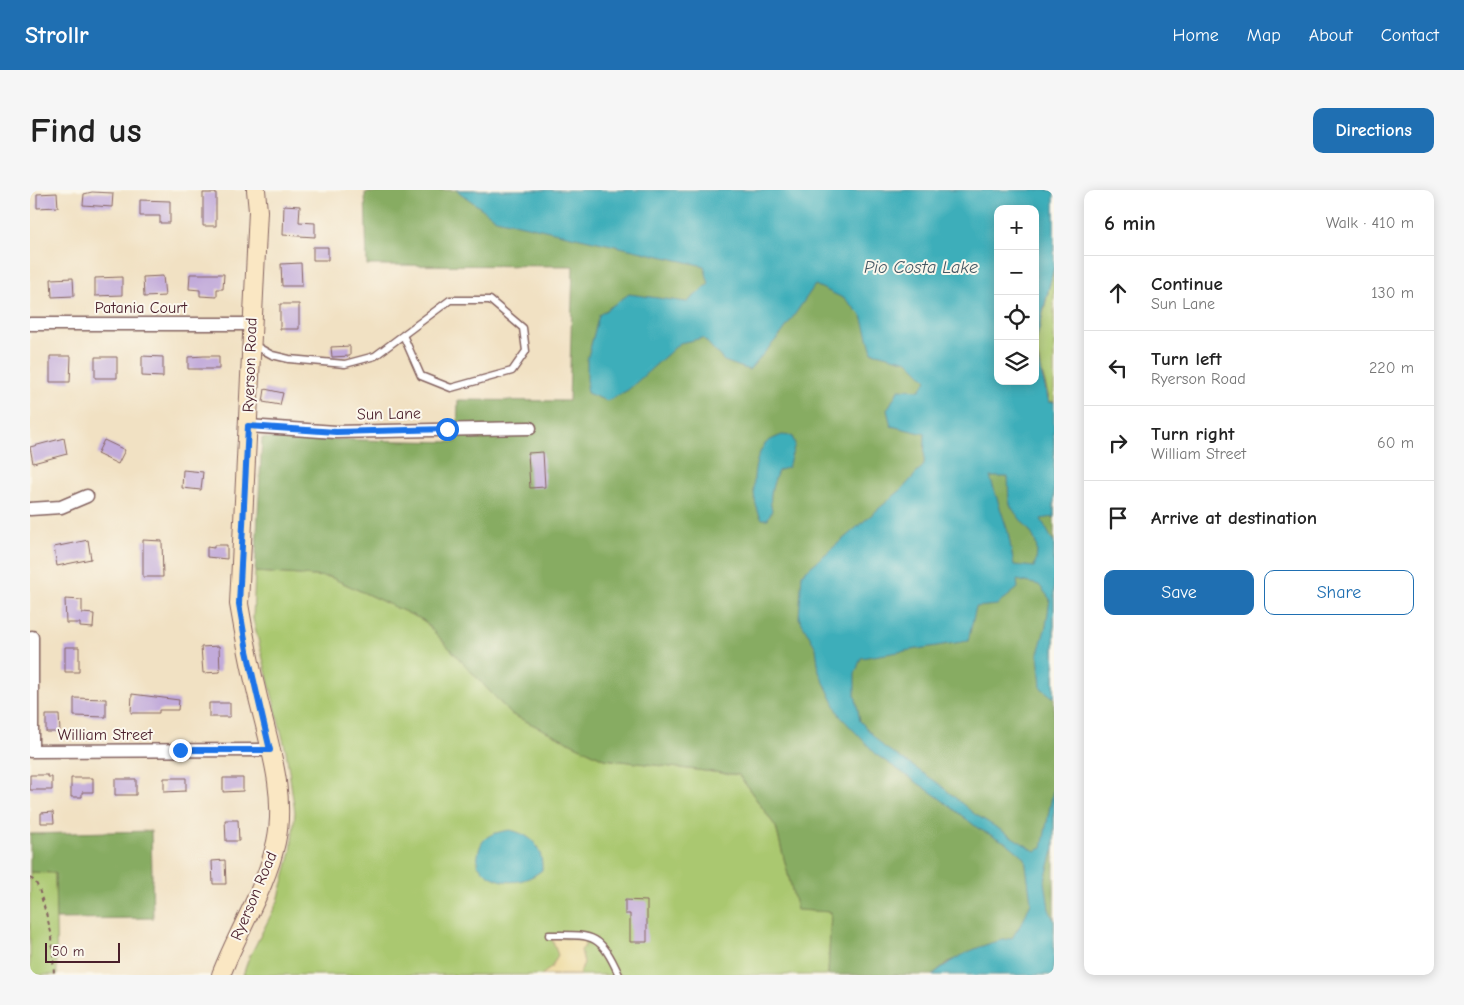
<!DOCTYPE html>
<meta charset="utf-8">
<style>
body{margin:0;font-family:"Comic Neue",sans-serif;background:#f6f6f6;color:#222}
.controls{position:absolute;right:15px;top:15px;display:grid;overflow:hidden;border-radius:10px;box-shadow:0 2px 12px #0003}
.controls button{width:45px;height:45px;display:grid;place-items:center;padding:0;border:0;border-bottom:1px solid #e0e0e0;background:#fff;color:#222;font:25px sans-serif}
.scale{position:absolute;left:15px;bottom:12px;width:75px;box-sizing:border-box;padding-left:5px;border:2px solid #4a1f2b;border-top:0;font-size:14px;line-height:18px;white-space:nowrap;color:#4a1f2b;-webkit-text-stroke:4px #fbf7ec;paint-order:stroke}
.stop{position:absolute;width:15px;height:15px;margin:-11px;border:4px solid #1a73e8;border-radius:50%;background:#fff}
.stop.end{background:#1a73e8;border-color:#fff;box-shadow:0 1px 5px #0008}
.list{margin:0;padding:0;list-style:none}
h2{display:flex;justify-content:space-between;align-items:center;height:65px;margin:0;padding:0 20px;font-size:21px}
h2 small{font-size:16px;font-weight:400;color:#767676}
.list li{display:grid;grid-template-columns:32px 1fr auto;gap:15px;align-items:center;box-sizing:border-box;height:75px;padding:0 20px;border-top:1px solid #e0e0e0}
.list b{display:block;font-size:19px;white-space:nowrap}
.list p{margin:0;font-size:16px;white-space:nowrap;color:#767676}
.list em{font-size:16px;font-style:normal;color:#767676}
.actions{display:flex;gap:10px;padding:15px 20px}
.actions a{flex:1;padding:11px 0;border:1px solid #1f6fb2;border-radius:10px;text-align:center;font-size:18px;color:#1f6fb2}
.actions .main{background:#1f6fb2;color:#fff}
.icon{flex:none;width:28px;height:28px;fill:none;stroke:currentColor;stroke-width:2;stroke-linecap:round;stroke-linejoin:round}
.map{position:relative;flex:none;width:1024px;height:785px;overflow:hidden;border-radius:10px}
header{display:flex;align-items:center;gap:30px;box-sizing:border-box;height:70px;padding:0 25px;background:#1f6fb2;color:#fff}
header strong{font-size:24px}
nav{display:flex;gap:28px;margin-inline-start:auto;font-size:18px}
.intro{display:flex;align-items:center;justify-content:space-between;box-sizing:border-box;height:120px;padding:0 30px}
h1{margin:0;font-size:35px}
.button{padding:12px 22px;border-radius:10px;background:#1f6fb2;color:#fff;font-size:18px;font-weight:700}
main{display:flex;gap:30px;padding:0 30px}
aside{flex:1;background:#fff;border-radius:10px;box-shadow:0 2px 12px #0003}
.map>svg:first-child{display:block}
.green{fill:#aac86f;stroke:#7a744d}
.forest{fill:#87ac62;stroke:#686646}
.sand{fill:#eeda9e;stroke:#9c7c64}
.water{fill:#3eaeba;stroke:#446672;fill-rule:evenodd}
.building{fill:#c2abda}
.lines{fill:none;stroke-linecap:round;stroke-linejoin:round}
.lane-casing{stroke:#846360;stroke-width:9}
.street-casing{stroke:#846360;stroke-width:15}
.secondary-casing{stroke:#846360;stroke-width:20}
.path{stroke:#846360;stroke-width:2;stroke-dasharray:4 4;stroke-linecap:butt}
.lane{stroke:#fff;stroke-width:6}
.street{stroke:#fff;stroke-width:12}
.secondary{stroke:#fae7c3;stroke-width:18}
.route{stroke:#1a73e8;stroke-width:6}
.labels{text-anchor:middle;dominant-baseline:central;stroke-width:4;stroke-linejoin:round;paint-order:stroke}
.street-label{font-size:16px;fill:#4a1f2b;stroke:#fbf7ec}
.water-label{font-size:18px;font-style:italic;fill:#455864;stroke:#fbf7ec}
</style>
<header>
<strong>Strollr</strong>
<nav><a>Home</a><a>Map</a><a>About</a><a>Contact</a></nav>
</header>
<div class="intro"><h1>Find us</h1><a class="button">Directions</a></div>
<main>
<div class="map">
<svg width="1024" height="785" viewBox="0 0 1024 785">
<rect width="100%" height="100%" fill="#fbf7ec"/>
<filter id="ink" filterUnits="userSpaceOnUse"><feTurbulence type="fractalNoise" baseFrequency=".02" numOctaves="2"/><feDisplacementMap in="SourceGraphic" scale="10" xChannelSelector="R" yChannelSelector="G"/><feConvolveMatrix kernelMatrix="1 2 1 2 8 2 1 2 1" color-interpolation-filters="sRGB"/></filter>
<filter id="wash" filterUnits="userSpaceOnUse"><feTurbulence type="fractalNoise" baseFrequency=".0096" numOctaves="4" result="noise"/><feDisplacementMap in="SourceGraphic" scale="20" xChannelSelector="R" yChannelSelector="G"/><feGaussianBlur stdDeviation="1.12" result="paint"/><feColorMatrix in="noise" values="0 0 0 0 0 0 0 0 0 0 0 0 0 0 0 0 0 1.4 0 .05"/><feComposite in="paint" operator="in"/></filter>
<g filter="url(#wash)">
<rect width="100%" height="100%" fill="#f1e1c3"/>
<!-- green -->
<path class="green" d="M1024 77V212H1020L1005 156Z
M225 382 300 387 393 430 481 524 574 569 709 585 746 637 767 719 801 722 798 785H213L218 770 248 711 261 662 265 622 256 561 223 429Z
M0 682 25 683 27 785H0Z"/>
<!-- forest -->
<path class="forest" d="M373 0H455L768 37 1024 247V743L918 772 902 785H798L801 722 767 720 746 637 709 585 574 569 481 524 393 430 300 387 225 382 232 248 427 252 428 210 539 211 543 76 337 75 335 3Z
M121 641 123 728 26 729 25 683 0 682V644Z"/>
<!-- sand -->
<path class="sand" d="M521 747 554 750 555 756 551 760 554 773 549 785H511L521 778 528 765Z"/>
<!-- water -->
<path class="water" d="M426 0H1024V77L1005 156V19H968V191H1005V159L1019 212H1024V327L1011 329 1024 353V508L1011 498 1008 463 1016 436 1020 409 1009 395 987 390 988 398 967 415 946 417 938 451 831 468 825 484V504L830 531 854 557 908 593 943 623 1005 661 1012 658 1024 595V658L1015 690 1019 719 1024 730V785H902C925 766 953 753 982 748L994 729 1001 712 995 668 977 653 949 639 908 607 848 566 810 526 789 482 786 458 769 428 772 384 873 298 894 275 895 244 861 236 857 220 869 199 890 200 897 190 878 171 842 162 832 126 815 109 785 95 752 143 719 180 694 171 673 148 650 153 598 200 577 211 557 203V170L569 125 599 104 657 112 679 94 674 76 466 29ZM960 287H978C979 296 977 311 982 318 996 340 1014 347 1004 377L984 375 978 342Z
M752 245 762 246 765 254 758 277 748 281C743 293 738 308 742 320L738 329H732C720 311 721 272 735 254 739 250 747 247 752 245Z
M480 640C502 645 513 657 512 680 491 697 464 696 447 674 449 649 455 644 480 640Z"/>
<g id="blocks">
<!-- building -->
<path class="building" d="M62 2 83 3 82 17 53 15 54 4Z
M27 3 28 17 7 18V4Z
M173 3H186V36H173Z
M110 10 140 11V33H130V26H110Z
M254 15 270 16 269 32 285 33V47L253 45Z
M283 57H298V70H283Z
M271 73 272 96H252L251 74Z
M160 84H194L193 99H187V107L170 106V100L159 99Z
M133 86 135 106 114 107 113 87Z
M92 87V105L65 106V88Z
M43 88 44 106 22 107 21 89Z
M250 114H269V139H250Z
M320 156V166L302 167 301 157Z
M20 166H41L40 192H20Z
M112 166 133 167V187L112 186Z
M174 166H189V179H158V167Z
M65 167H87V188H65Z
M235 199 253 203 250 215 233 212Z
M34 248 37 264 3 273 0 257Z
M74 250 95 260 88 274 67 264Z
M513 262 515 297 500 298 498 263Z
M153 280 173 282 171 300 152 298Z
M58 350 61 369 27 376 24 357Z
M113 350 132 351 133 387H113Z
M184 355H197V369L177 367V357L184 358Z
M35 409 52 410V423L64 424 63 438 50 437V433H36Z
M189 456 190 482 173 483 171 457Z
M35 457H49V482H35Z
M102 504 149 510 148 520H129V523H101Z
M44 508 76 509V527L44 526Z
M179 513H200V527H179Z
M16 525H29L30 542H16Z
M0 585H18V587H22V600H0Z
M41 588H63V602H52V607H41Z
M134 588H156V601L134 602Z
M193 588H213V601L193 602Z
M85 589H106V605H85Z
M23 622 24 633H11V623Z
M195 630H208L209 651H196Z
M195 670 196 694H183L182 671Z
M595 710 617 711V752H600V724H595Z"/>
</g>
</g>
<g filter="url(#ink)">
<use href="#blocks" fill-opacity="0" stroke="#846360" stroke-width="1"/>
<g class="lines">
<!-- lane casing -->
<g class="lane-casing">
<path id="lane" d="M224 155 242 165 259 169 315 174 345 166 420 110H460L493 138 496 161 482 181 421 198 391 186 373 145
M519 745C562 745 570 742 589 785"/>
</g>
<!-- street casing -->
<g class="street-casing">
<path id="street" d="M0 134H221
M218 236 306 242 500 238
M0 319 31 317 57 306
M2 447V561
M0 561 240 560"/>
</g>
<!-- secondary casing -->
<g class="secondary-casing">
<path id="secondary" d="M191 785C208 740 236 699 246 652 257 602 237 548 226 499 219 471 214 443 209 414L228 21 226 0"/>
</g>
<!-- path -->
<path class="path" d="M0 688 5 691 9 699 17 727 22 746 24 785"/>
<!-- lane -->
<use href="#lane" class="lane"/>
<!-- street -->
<use href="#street" class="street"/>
<!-- secondary -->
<use href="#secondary" class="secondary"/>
</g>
</g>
<g class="lines" filter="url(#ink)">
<!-- route -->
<path class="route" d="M150 560H240L217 461 209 414 218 236 306 242 417 239"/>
</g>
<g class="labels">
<!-- street labels -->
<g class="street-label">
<text x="111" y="118">Patania Court</text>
<text transform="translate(220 175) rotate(-88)">Ryerson Road</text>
<text transform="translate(359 224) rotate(-1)">Sun Lane</text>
<text x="75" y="545">William Street</text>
<text transform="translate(224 706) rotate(-67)">Ryerson Road</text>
</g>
<!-- water labels -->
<g class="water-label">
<text x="891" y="77">Pio Costa Lake</text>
</g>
</g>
</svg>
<div class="controls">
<button>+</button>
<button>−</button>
<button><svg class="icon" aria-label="locate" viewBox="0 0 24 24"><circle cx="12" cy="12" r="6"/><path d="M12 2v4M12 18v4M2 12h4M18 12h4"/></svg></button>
<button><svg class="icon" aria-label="layers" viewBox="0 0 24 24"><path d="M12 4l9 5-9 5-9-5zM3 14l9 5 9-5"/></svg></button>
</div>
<div class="scale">50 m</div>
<div class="stop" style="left:417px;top:239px"></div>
<div class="stop end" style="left:150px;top:560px"></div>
</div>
<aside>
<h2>6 min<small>Walk · 410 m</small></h2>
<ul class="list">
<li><svg class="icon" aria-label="ahead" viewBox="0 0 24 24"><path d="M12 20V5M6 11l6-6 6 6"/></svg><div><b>Continue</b><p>Sun Lane</p></div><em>130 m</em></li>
<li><svg class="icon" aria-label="left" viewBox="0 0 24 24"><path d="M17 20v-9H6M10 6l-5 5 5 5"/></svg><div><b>Turn left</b><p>Ryerson Road</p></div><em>220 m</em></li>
<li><svg class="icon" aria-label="right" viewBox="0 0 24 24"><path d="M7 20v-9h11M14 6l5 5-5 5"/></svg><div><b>Turn right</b><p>William Street</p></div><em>60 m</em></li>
<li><svg class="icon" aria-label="arrive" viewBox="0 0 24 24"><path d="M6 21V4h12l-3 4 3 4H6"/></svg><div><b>Arrive at destination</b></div></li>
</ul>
<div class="actions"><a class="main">Save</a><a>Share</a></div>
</aside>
</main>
